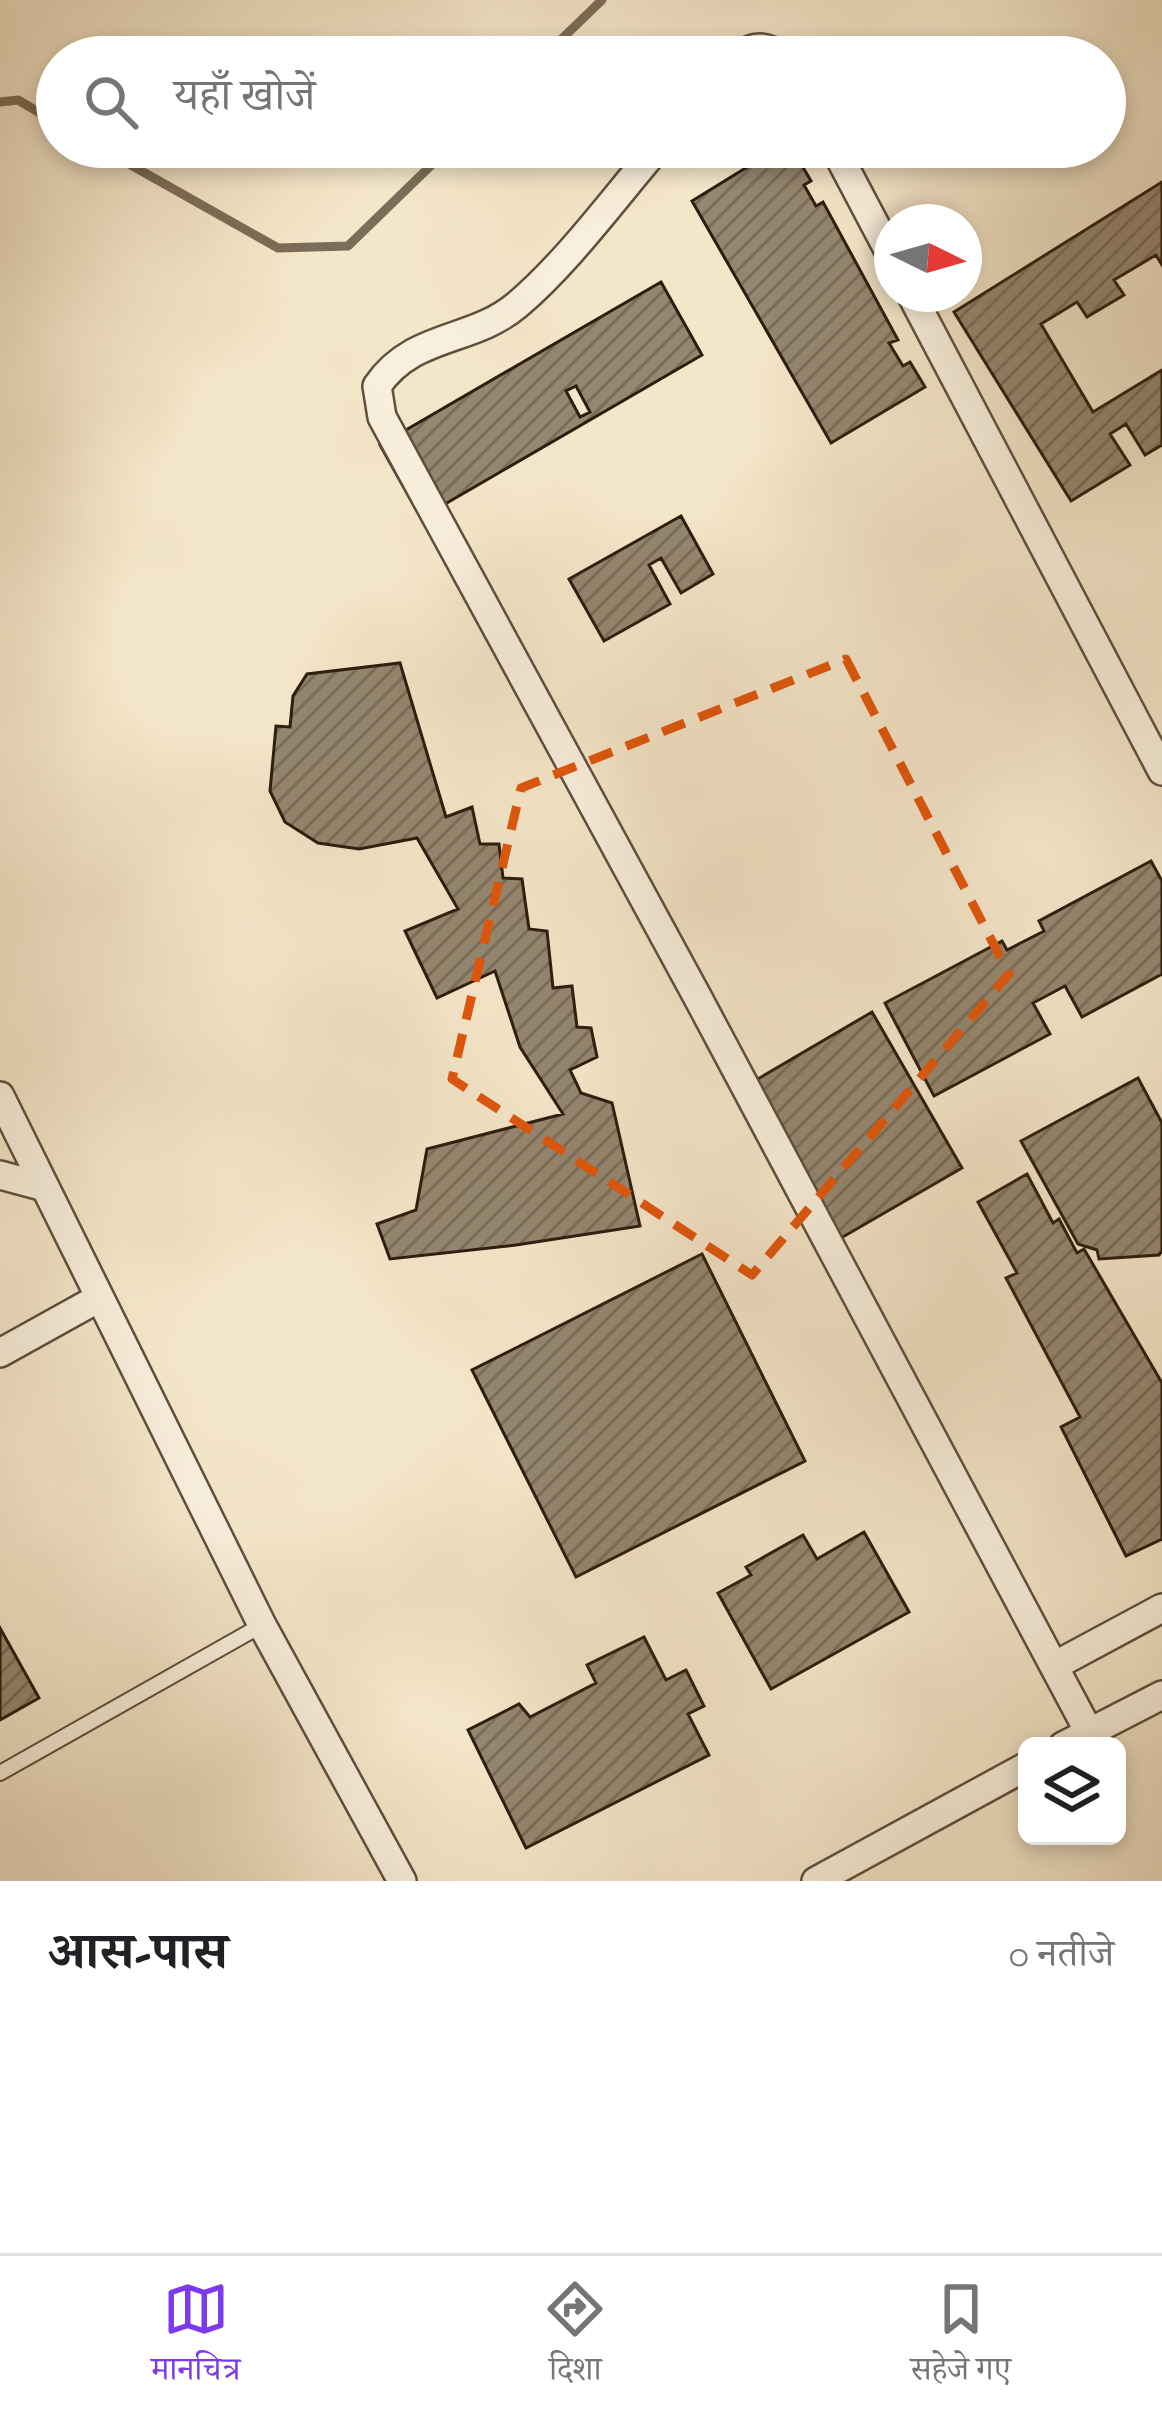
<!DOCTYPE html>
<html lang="hi">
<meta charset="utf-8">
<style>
body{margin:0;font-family:"Sorts Mill Goudy","Noto Serif Devanagari",serif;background:#f2f2f2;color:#202124}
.controls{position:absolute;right:36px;bottom:36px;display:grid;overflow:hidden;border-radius:18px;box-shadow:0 6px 18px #0003}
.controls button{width:108px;height:108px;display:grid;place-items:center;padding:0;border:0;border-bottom:3px solid #e0e0e0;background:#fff;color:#202124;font:60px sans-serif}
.compass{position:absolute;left:874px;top:204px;width:108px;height:108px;border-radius:50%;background:#fff;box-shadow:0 6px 18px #0003;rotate:95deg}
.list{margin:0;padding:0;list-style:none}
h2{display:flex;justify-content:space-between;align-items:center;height:156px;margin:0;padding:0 48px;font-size:51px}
h2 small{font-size:39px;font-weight:400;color:#757577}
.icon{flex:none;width:66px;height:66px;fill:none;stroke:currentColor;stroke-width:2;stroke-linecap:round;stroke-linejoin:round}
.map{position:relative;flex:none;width:1162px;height:1881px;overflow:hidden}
.search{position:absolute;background:#fff;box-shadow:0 6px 18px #0003;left:36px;right:36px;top:36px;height:132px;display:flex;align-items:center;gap:30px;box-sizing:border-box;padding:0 42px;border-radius:66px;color:#757577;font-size:45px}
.sheet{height:372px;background:#fff}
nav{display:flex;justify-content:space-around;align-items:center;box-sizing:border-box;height:168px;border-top:3px solid #e0e0e0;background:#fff;font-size:33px;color:#757577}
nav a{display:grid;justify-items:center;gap:6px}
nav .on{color:#7c3aed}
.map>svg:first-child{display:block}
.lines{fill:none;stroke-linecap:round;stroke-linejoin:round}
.stream{stroke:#7c6d58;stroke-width:9}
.building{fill:url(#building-hatch);stroke:#2d1d0e;stroke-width:3;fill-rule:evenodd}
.lane-casing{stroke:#5f4f3d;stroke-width:18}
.street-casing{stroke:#5f4f3d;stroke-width:32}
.lane{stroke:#f8efdc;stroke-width:14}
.street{stroke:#f8efdc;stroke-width:27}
.marked{fill:none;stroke:#df560c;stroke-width:9;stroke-dasharray:24 15;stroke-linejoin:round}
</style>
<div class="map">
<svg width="1162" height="1881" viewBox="0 0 1162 1881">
<defs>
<pattern id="building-hatch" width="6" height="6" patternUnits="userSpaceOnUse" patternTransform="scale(3)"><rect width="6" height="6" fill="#94866f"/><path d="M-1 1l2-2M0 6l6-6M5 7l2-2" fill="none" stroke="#796d5a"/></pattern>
</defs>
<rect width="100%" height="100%" fill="#f4e6c9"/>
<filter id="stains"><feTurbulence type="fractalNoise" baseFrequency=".00167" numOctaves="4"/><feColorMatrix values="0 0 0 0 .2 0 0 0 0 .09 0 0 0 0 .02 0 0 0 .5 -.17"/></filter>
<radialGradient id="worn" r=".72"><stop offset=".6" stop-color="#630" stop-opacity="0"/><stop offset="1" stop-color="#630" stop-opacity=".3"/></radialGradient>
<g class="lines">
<!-- stream -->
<path class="stream" d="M543 57 602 0
M0 102 18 100 57 123
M99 147 278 248 348 246 450 147"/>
</g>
<!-- building -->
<path class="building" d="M780 147H791L811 181 804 185 816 206 823 202 898 340 889 343 903 366 910 362 925 387 831 443 692 201Z
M1162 182V265L1156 255 1114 280 1124 295 1087 317 1077 302 1041 324 1093 412 1162 370V445L1145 455 1126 424 1110 434 1130 465 1071 501 954 312Z
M661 282 702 355 421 518 380 445ZM576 386 590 412 580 417 566 391Z
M681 516 713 574 681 593 661 558 649 565 670 604 604 641 569 579Z
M400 663 446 817 472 807 480 844H499L503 878 522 879 529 929 547 931 553 988 572 986 577 1027 591 1028 597 1057 570 1070 581 1093 612 1103 640 1226 516 1245 390 1259 377 1224 416 1210 427 1149 563 1114 520 1047 495 971 437 998 405 931 458 909 417 838 359 849 318 843 285 822 270 791 276 726 290 727 293 696 307 674Z
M1151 861 1162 881V974L1082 1017 1065 986 1033 1003 1050 1034 934 1096 885 1003 1002 941 1007 950 1044 931 1039 921Z
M872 1012 962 1168 841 1238 751 1083Z
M1138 1078 1162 1123V1251L1159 1255 1099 1259 1097 1250 1078 1244 1021 1141Z
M1027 1174 1053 1223 1059 1219 1077 1253 1084 1249 1162 1383V1539L1126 1556 1061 1427 1080 1417 1006 1278 1017 1273 978 1202Z
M702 1254 805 1461 576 1577 472 1370Z
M864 1532 909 1612 771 1689 718 1593 751 1575 746 1567 803 1535 817 1559Z
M0 1628 39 1698 0 1720Z
M644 1637 666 1680 686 1670 704 1706 688 1714 709 1755 526 1848 468 1730 519 1704 530 1717 596 1683 587 1665Z"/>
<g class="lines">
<!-- lane casing -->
<g class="lane-casing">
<path id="lane" d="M0 1773 262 1625"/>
</g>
<!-- street casing -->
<g class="street-casing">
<path id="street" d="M738 57C753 45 766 45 781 57
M658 147C615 197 567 263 517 305 472 343 413 333 377 386L382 417 698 998 1089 1732
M834 147 892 257
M911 294 1162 771
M0 1096 262 1625 402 1881
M0 1175 41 1186
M0 1353 99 1298
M1054 1666 1162 1608
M1063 1746 1162 1695
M816 1881 1027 1766"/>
</g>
<!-- lane -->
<use href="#lane" class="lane"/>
<!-- street -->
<use href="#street" class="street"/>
</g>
<!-- marked area -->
<path class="marked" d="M846 659 1009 974 752 1275 452 1079 521 788Z"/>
<rect width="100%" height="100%" filter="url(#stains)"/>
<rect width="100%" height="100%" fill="url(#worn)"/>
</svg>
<div class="controls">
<button><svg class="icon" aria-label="layers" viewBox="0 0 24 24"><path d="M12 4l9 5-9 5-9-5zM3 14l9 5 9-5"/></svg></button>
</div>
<svg class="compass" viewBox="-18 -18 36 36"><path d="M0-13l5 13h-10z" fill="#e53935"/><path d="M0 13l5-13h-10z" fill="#757577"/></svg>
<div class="search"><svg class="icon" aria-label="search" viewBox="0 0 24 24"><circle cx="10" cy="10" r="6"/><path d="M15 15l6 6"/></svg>यहाँ खोजें</div>
</div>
<section class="sheet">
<h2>आस-पास<small>0 नतीजे</small></h2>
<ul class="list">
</ul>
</section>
<nav>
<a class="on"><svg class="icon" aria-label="map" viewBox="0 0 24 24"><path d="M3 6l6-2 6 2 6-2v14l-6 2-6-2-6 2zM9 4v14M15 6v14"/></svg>मानचित्र</a>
<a><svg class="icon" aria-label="directions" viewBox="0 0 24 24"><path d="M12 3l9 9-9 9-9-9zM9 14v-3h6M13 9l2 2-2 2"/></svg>दिशा</a>
<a><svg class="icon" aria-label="saved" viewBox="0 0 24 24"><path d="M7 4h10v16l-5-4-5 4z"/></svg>सहेजे गए</a>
</nav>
